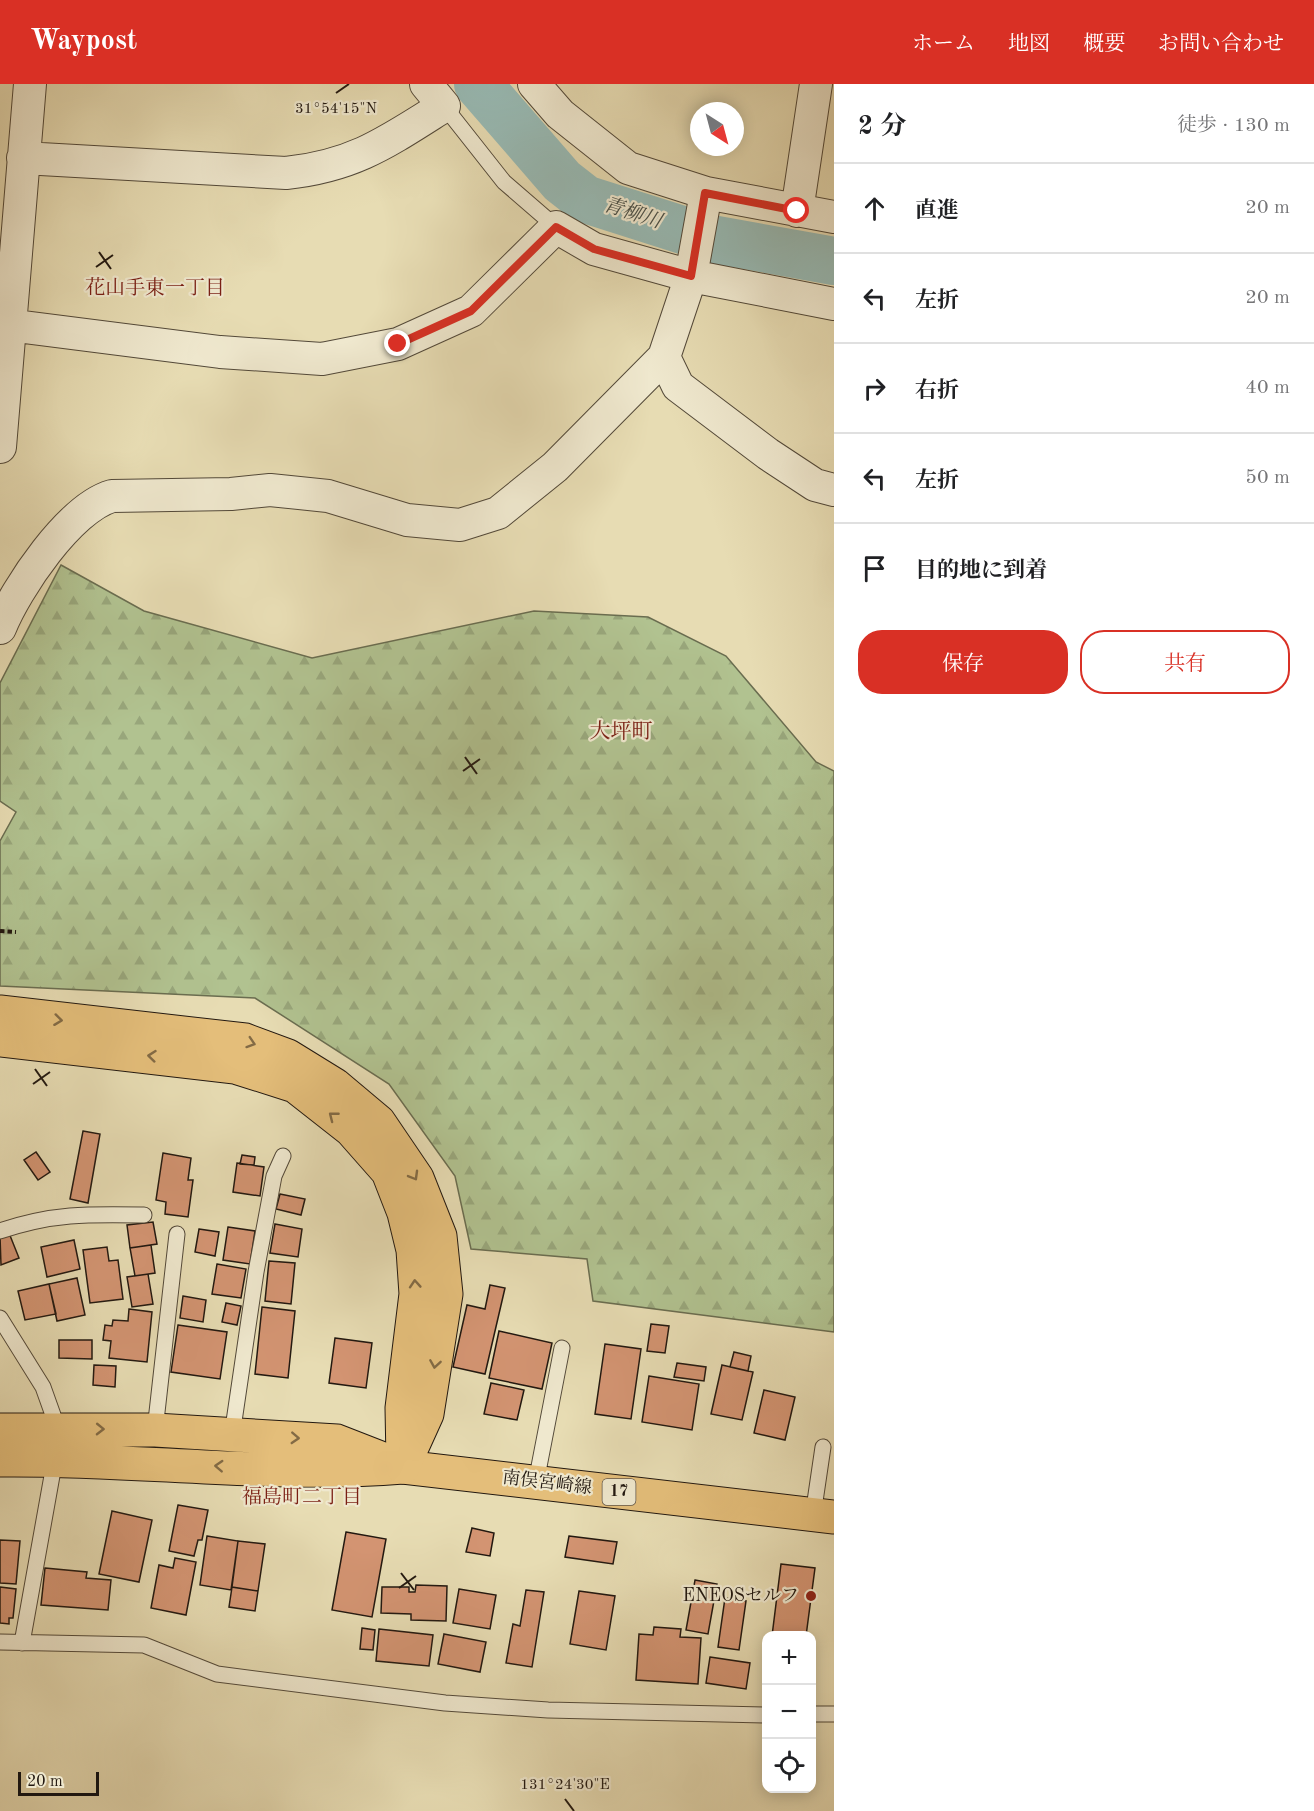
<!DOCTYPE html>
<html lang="ja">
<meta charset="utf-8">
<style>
body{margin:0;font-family:"Old Standard TT","Noto Serif JP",serif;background:#f6f6f6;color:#202124}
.controls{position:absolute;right:18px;bottom:18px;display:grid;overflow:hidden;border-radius:12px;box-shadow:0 3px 15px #0003}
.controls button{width:54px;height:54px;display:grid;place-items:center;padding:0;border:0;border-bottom:2px solid #e0e0e0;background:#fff;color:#202124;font:30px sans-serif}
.compass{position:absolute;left:690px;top:18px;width:54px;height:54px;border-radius:50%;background:#fff;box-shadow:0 3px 15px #0003;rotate:144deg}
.scale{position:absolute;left:18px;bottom:15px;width:81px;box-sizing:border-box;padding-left:6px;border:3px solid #221810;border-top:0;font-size:16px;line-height:21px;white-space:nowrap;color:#221810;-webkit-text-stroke:4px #efe8ce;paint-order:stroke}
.stop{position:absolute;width:18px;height:18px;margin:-14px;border:4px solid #d93025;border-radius:50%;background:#fff}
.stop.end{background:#d93025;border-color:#fff;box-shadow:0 2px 6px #0008}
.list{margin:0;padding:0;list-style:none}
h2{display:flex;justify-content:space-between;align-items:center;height:78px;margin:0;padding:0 24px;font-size:26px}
h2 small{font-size:20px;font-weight:400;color:#757577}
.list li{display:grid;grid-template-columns:39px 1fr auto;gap:18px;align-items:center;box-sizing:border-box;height:90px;padding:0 24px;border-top:2px solid #e0e0e0}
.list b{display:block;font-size:22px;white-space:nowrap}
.list em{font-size:20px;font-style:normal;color:#757577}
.actions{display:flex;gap:12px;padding:18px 24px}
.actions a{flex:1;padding:14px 0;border:2px solid #d93025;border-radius:24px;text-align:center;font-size:21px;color:#d93025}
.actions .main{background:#d93025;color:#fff}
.icon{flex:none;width:33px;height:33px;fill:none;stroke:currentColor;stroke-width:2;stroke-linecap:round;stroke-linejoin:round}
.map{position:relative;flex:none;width:834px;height:1727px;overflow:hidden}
header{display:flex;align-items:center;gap:36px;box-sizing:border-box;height:84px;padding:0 30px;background:#d93025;color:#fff}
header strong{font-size:28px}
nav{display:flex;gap:33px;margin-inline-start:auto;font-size:21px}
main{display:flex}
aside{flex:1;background:#fff}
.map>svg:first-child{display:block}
.forest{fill:url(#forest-firs);stroke:#6a6d50;stroke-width:1.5}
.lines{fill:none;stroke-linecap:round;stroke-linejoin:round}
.river{stroke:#98bab4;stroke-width:48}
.building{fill:#d39472;stroke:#221810;stroke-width:1.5}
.service-casing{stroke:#534939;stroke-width:17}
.minor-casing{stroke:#534939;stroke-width:34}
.primary-casing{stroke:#221810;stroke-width:35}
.trunk-casing{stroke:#221810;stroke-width:35}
.path{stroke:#221810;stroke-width:4;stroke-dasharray:4.5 3;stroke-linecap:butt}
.service{stroke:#efe8ce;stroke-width:15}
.minor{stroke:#efe8ce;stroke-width:32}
.primary{stroke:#e4be7a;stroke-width:33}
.trunk{stroke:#e4be7a;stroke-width:33}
.oneway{stroke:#836b45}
.route{stroke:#d93025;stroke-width:8}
.ticks{fill:none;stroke:#221810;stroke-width:2}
.poi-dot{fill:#8f2418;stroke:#efe8ce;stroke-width:2}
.labels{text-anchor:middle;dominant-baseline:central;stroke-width:4.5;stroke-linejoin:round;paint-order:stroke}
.shield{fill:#efe8ce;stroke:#605649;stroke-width:1.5}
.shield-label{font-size:16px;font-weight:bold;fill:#221810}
.street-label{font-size:18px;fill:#221810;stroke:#efe8ce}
.poi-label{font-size:18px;fill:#221810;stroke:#efe8ce;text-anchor:end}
.water-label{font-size:20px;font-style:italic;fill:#4b5149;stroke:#efe8ce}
.neighbourhood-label{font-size:20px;fill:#7a1f14;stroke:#efe8ce}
.quarter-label{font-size:21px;fill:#7a1f14;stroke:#efe8ce}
.ticks-label{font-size:15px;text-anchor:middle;fill:#221810;stroke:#efe8ce;stroke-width:4.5;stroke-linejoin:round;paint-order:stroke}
</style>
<header>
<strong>Waypost</strong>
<nav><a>ホーム</a><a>地図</a><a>概要</a><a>お問い合わせ</a></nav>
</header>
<main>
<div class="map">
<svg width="834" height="1727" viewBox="0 0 834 1727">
<defs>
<pattern id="forest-firs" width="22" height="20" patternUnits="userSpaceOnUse" patternTransform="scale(1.5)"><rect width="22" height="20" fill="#b1c290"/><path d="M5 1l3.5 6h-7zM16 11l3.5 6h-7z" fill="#98a67b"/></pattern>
</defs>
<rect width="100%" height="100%" fill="#e7dcb3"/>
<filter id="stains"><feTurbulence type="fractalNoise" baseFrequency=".00333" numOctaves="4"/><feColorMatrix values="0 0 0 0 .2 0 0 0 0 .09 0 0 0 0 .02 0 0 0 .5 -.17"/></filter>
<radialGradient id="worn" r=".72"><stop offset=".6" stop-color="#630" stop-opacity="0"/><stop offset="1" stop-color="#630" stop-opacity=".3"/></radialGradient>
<!-- forest -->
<path class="forest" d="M61 481 144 527 312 574 534 527 648 533 726 572 816 678 834 687V1248L593 1217 587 1175 471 1165 455 1092 389 1000 255 914 0 902V757L16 728 0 717V599Z"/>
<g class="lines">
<!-- river -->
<path class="river" d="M478 0 562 97 585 115 711 155 834 177"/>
</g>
<!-- building -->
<path class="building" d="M83 1047 100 1050 88 1119 70 1115Z
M36 1068 50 1088 38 1096 24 1076Z
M163 1069 191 1074 188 1096H193L188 1133 165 1130 166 1118 156 1116Z
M242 1071 255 1073 254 1081 240 1080Z
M237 1079 264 1083 260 1112 233 1108Z
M280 1110 305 1115 301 1131 276 1125Z
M153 1138 157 1160 130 1164 127 1141Z
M275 1140 302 1145 298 1173 270 1169Z
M228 1143 255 1147 250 1180 223 1176Z
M199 1145 219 1148 215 1172 195 1168Z
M9 1149 19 1174 1 1181 0 1152Z
M74 1156 80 1185 47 1193 41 1163Z
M151 1161 155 1189 135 1192 130 1164Z
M107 1163 109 1177 118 1176 123 1215 90 1219 83 1166Z
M269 1177 295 1179 291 1220 265 1217Z
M217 1180 246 1185 241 1214 212 1210Z
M148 1190 153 1220 132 1223 127 1193Z
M77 1194 85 1231 57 1237 49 1200Z
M49 1200 56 1230 25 1236 18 1207Z
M490 1201 505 1204 485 1290 453 1283 467 1221 485 1225Z
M183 1212 206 1216 203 1238 180 1234Z
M226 1219 241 1222 237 1241 222 1238Z
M262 1223 295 1227 288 1294 255 1290Z
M129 1225 152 1228 147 1278 109 1274 111 1257 103 1256 105 1241 112 1242 113 1236 128 1237Z
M651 1240 669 1242 665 1269 647 1267Z
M178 1241 227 1248 220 1295 171 1288Z
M499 1247 552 1259 542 1305 489 1294Z
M335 1254 372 1259 366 1304 329 1299Z
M59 1256H92V1275L59 1274Z
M605 1260 641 1265 631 1335 595 1330Z
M734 1268 751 1272 748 1287 730 1283Z
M677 1279 706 1283 704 1297 674 1293Z
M94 1281 116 1282 115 1303 93 1301Z
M722 1281 753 1288 742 1336 711 1330Z
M649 1292 699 1300 692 1346 642 1338Z
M491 1299 524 1306 517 1336 484 1330Z
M764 1306 795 1313 785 1356 754 1349Z
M178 1421 208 1426 202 1456H198L194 1472 169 1467Z
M112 1427 152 1436 139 1498 99 1490Z
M472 1444 494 1449 490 1472 466 1468Z
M346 1448 386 1455 372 1533 332 1526Z
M207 1452 238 1457 231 1506 200 1501Z
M569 1452 617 1458 613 1480 565 1473Z
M0 1456 20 1457 16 1500 0 1499Z
M238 1457 265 1460 258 1507 232 1503Z
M175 1474 196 1478 186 1531 151 1524 159 1481 173 1484Z
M781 1480 815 1484 806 1552H772Z
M45 1484 87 1488 86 1494 111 1496 108 1526 41 1521Z
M695 1496 717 1500 708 1550 686 1546Z
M416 1501 447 1502 446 1537 411 1536V1530L381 1529 382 1503H409V1508H415Z
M0 1503 16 1505 13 1534H9V1540L0 1539Z
M232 1503 258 1507 255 1527 229 1523Z
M459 1505 496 1511 490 1545 453 1539Z
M526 1506 544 1508 532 1583 506 1579 513 1540 520 1542Z
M579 1507 615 1512 606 1566 570 1560Z
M725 1514 746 1517 739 1566 718 1563Z
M654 1543 681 1545 680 1553 701 1554 698 1600 636 1596 639 1550 653 1551Z
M362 1544 375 1546 373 1566 360 1565Z
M379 1545 433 1551 429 1582 376 1577Z
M444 1550 486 1558 480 1588 438 1580Z
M710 1573 750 1579 746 1605 706 1599Z"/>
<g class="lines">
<!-- service casing -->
<g class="service-casing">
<path id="service" d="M444 22 504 98 556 143
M0 1147C53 1129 89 1130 144 1131
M0 1234 43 1303 53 1331
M155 1346 177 1150
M232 1351 256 1188 274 1092 283 1072
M536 1398 562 1264
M813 1431 823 1363
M0 1558 144 1561 217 1590 445 1619 548 1626 766 1631
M22 1559 55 1375
M812 1630H834"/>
</g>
<!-- minor casing -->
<g class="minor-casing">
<path id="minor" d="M534 0 560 30 628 84 706 109 834 133
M23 74 286 89C354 82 387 58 444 22L426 0
M797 127 816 0
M8 241 220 268 322 275 398 260 471 227 556 143 594 165 691 192 834 220
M664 273 678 302 768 370 815 401 834 406
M0 363 30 0
M0 544C16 504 70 424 112 412L231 410 270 406 328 412 407 436 460 441 498 429 555 383 664 273 691 192 706 109"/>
</g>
<!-- primary casing -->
<g class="primary-casing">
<path id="primary" d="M0 1346H155L337 1357 396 1380
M0 1376C134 1374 269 1394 403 1383L834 1433"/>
</g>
<!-- trunk casing -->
<g class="trunk-casing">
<path id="trunk" d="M0 928 245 956 288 972 335 1001 379 1038 417 1094 440 1152 446 1210 427 1330 403 1383
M0 956 235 983 295 1002 351 1046 388 1088 404 1129 413 1166 416 1210 402 1324 403 1376"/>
</g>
<!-- path -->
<path class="path" d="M0 847 16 848"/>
<!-- service -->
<use href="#service" class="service"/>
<!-- minor -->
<use href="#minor" class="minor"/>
<!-- primary -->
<use href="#primary" class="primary"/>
<!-- trunk -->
<use href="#trunk" class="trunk"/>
</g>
<!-- one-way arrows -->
<defs><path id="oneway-chevron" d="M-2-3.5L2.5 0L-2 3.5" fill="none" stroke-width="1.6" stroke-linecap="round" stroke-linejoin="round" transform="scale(1.5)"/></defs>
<g class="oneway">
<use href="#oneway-chevron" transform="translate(58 936) rotate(7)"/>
<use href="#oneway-chevron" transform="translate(251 959) rotate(18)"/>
<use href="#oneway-chevron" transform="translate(152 972) rotate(-174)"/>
<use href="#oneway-chevron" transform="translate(333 1032) rotate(-142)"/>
<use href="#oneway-chevron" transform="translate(414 1092) rotate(60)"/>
<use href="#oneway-chevron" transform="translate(415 1200) rotate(-94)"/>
<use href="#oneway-chevron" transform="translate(435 1280) rotate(99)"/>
<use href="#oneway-chevron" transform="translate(100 1345) rotate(1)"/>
<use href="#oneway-chevron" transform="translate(295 1354) rotate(3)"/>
<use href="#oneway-chevron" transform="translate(219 1382) rotate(-177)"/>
</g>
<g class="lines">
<!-- route -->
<path class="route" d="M398 260 471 227 556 143 594 165 691 192 705 109 797 127"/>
</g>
<!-- ticks -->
<path class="ticks" d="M336 9 349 0M99 168 111 185M96 183 113 171M465 673 477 690M463 687 480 675M35 985 47 1002M33 1000 50 988M401 1489 414 1506M399 1504 416 1492M565 1715 574 1727"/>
<!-- markers -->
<circle class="poi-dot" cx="811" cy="1512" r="6"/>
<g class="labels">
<!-- shield labels -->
<rect class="shield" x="602.5" y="1395" width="33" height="26" rx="4.5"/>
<g class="shield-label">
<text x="619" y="1408">17</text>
</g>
<!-- street labels -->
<g class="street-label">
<text transform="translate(547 1399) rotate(7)">南俣宮崎線</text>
</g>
<!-- poi labels -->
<g class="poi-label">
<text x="799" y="1512">ENEOSセルフ</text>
</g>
<!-- water labels -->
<g class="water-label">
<text transform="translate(632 130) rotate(18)">青柳川</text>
</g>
<!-- neighbourhood labels -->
<g class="neighbourhood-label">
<text x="155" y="205">花山手東一丁目</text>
<text x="302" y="1414">福島町二丁目</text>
</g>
<!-- quarter labels -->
<g class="quarter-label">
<text x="621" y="648">大坪町</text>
</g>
</g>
<g class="ticks-label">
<text x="336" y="29">31°54'15"N</text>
<text x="565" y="1705">131°24'30"E</text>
</g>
<rect width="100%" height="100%" filter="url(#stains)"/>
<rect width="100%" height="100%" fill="url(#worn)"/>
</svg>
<div class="controls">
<button>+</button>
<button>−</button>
<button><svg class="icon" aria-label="locate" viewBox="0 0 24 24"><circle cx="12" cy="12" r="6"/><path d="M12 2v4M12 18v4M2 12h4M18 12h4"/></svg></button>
</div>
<svg class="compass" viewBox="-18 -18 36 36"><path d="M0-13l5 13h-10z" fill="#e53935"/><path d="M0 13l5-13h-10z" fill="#757577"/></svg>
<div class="scale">20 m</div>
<div class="stop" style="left:797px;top:127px"></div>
<div class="stop end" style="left:398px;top:260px"></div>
</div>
<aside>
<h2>2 分<small>徒歩 · 130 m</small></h2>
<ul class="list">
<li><svg class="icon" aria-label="ahead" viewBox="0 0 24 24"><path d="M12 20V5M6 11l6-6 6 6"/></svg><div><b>直進</b></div><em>20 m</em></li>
<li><svg class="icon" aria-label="left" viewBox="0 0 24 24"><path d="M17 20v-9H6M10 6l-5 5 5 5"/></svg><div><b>左折</b></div><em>20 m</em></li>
<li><svg class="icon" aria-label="right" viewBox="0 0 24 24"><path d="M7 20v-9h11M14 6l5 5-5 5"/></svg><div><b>右折</b></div><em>40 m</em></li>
<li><svg class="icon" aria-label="left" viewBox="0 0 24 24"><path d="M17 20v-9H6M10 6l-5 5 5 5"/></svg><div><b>左折</b></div><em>50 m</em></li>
<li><svg class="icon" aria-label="arrive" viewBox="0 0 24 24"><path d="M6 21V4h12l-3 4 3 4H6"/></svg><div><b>目的地に到着</b></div></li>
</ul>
<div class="actions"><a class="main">保存</a><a>共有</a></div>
</aside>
</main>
